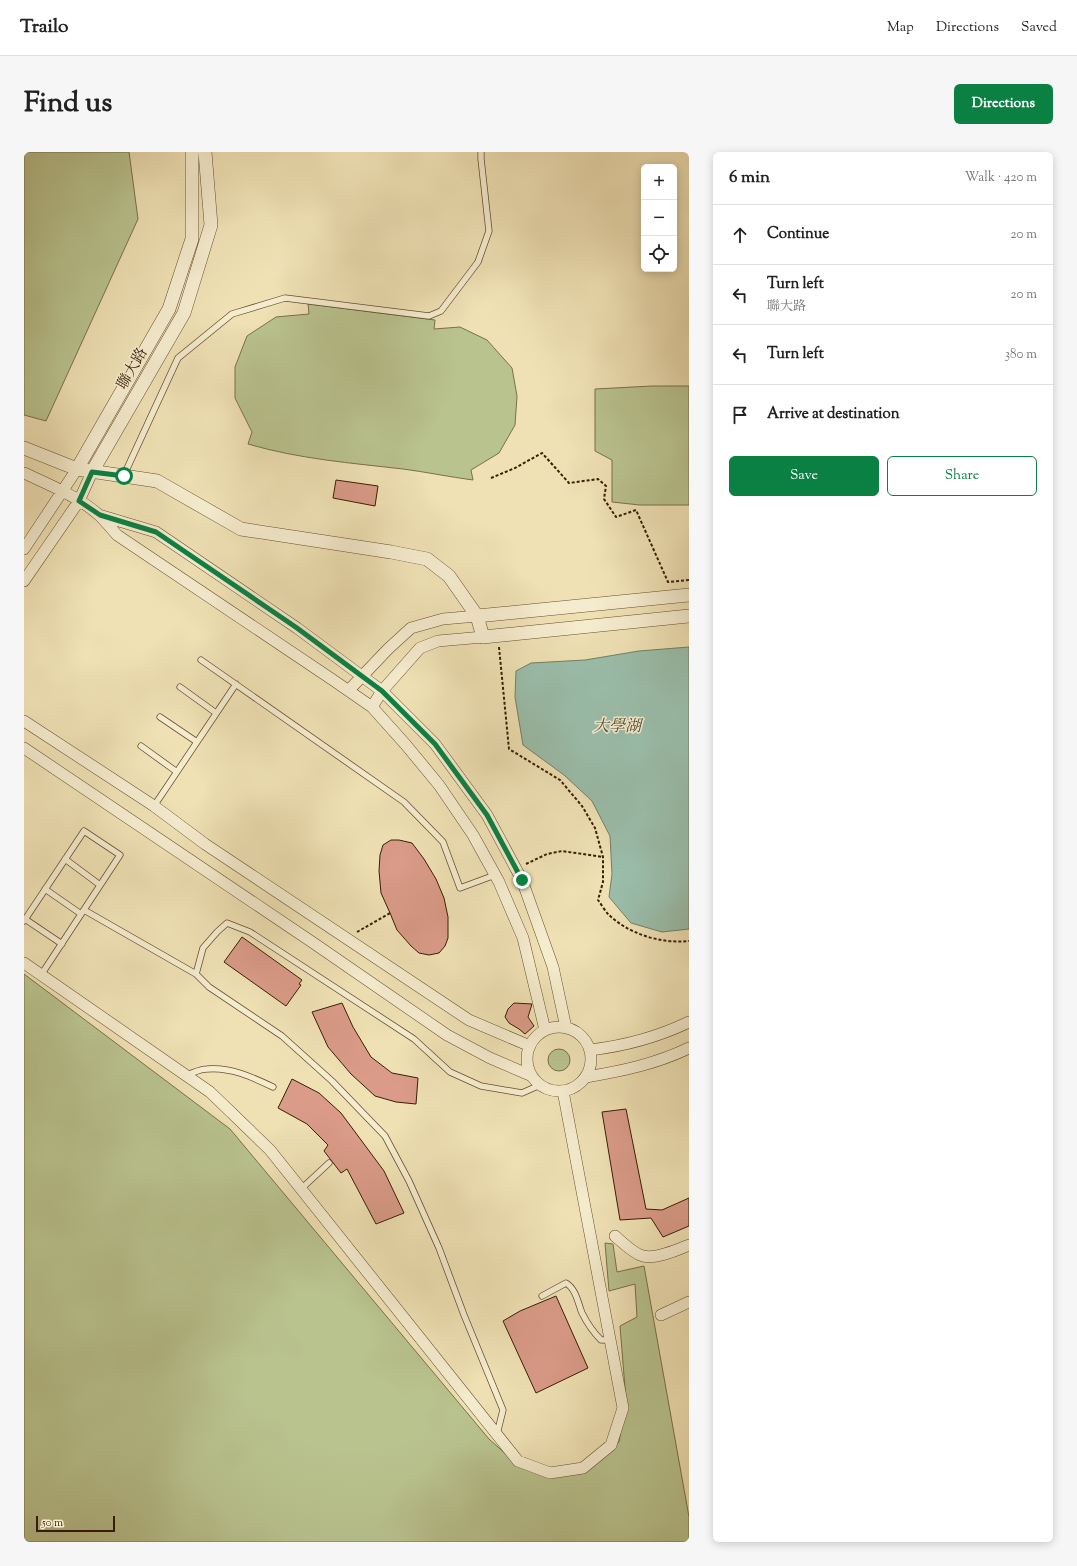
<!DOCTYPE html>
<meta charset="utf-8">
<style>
body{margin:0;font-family:"Sorts Mill Goudy","Noto Serif TC",serif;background:#f6f6f6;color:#222}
.controls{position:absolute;right:12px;top:12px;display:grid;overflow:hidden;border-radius:6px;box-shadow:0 2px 10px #0003}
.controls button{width:36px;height:36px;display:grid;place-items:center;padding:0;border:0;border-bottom:1px solid #e0e0e0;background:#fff;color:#222;font:20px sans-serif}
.scale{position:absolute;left:12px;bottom:10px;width:79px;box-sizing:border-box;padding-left:4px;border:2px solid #391e05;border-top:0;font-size:11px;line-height:14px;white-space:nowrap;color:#391e05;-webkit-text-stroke:3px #f5ecce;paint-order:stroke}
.stop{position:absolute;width:12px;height:12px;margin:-9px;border:3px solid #0b8043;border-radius:50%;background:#fff}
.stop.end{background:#0b8043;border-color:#fff;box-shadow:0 1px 4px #0008}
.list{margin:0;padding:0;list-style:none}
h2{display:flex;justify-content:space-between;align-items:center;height:52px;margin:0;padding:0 16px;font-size:17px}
h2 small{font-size:13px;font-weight:400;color:#767676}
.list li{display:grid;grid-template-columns:26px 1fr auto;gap:12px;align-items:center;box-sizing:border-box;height:60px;padding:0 16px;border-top:1px solid #e0e0e0}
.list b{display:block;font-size:15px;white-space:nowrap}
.list p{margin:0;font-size:13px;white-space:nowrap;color:#767676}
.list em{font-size:13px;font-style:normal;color:#767676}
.actions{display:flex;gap:8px;padding:12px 16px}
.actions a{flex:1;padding:9px 0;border:1px solid #0b8043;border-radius:6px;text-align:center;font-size:14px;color:#0b8043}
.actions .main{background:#0b8043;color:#fff}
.icon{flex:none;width:22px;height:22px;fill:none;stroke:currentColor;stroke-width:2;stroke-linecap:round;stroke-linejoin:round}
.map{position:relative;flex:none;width:665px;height:1390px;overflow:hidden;border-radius:6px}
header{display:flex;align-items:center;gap:24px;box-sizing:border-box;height:56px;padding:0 20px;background:#fff;border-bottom:1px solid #e0e0e0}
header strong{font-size:19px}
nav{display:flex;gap:22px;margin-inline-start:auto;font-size:14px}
.intro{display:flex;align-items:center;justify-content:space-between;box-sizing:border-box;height:96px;padding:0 24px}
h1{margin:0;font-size:28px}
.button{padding:10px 18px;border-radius:6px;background:#0b8043;color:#fff;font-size:14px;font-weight:700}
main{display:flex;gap:24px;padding:0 24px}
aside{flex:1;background:#fff;border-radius:6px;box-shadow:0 2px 10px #0003}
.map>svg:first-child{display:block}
.green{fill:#b9c38e;stroke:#79704a}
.water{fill:#9abeab;stroke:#737e69}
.building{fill:#da9b88;stroke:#391e05}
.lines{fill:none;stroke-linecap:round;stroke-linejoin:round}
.service-casing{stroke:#664f31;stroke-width:7}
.minor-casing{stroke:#664f31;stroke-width:12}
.tertiary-casing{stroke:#664f31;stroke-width:14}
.path{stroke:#391e05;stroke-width:2;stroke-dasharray:3 2;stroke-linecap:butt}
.service{stroke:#f5ecce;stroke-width:5.5}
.minor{stroke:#f5ecce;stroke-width:11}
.tertiary{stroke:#f5ecce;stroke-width:13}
.route{stroke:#0b8043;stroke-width:5}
.labels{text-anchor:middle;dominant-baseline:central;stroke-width:3;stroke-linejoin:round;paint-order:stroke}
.street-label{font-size:15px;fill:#391e05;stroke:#f5ecce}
.water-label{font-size:16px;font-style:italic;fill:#564e37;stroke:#f5ecce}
</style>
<header>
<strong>Trailo</strong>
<nav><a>Map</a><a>Directions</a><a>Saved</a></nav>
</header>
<div class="intro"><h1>Find us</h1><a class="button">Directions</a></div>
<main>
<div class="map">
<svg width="665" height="1390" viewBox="0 0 665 1390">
<rect width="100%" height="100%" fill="#efe1b4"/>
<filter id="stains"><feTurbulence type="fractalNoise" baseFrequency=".005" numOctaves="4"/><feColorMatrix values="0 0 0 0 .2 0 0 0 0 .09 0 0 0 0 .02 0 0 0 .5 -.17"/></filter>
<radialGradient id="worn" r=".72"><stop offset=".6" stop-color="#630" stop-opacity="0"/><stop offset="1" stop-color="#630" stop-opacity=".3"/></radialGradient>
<!-- green -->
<path class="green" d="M0 0H105L114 67 22 269 0 263Z
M284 152 411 168 410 177 436 175 463 188 488 216 493 244 491 273 475 301 447 318 449 328C426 325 402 320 379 317 327 311 275 307 224 292L228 280 211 246V215L223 184 252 165 285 162Z
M628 234H665V353H616L588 350V308L571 299V237Z
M0 822 206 977 465 1287 494 1313 511 1318 567 1312 595 1290 602 1248 596 1174 613 1165 611 1132 585 1139 581 1091 589 1092 593 1120 620 1114 665 1365V1390H0Z
M524 908a11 11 0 1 1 22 0a11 11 0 1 1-22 0Z"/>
<!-- water -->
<path class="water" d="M665 495V777L638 780 607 771 585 745 588 722 586 684 568 649 540 623 499 593 491 545 492 519 507 511 561 508 615 499Z"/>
<!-- building -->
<path class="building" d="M312 328 354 334 351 354 309 346Z
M367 688H375L388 691 400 707 412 727 420 746 424 765V786L421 794 415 801 405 803 395 801 387 794 373 778 366 761 357 741 355 719 356 703 359 693Z
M218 785 278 828 275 832 277 833 262 854 200 810Z
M318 851 329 875 347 905 368 921 394 926 392 952 372 950 351 944 327 922 304 895 288 860Z
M490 851 508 852 504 865 510 874 501 882 495 877 485 871 481 865 484 857Z
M268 927 295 941 317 961 360 1019 380 1061 352 1072 323 1017 317 1021 300 999 304 993 283 972 254 956Z
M602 957 622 1057 638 1058 665 1046V1074L639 1085 627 1066 596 1068 578 960Z
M532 1144 564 1216 512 1241 479 1169 496 1159Z"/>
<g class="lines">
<!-- service casing -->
<g class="service-casing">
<path id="service" d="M100 323 154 206 208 162 261 146 405 164 417 159 454 110 465 79 457 7V0
M177 508 380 650 419 690 436 736 471 723
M156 535 192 561
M136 565 173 590
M117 594 153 620
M130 654 212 532
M41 707 76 733
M21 737 57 762
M60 758 172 822
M1 767 38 792
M0 769 60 679 96 703 17 823
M162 923C169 921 176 917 183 917 207 915 228 925 249 935
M277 1037 305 1011
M518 1144 542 1131C552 1137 554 1151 558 1161 563 1171 569 1180 577 1188H586
M473 1282 479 1258 440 1163 415 1096 385 1029 361 984 308 929 258 884 185 835 172 822 179 796 193 780 203 771 226 780 390 887 426 920 457 934 498 941 516 933"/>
</g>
<!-- minor casing -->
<g class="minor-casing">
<path id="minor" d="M0 321C24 332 57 346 76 364 82 370 88 377 93 383L309 528 348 555 382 593 415 633 449 683 475 730 499 786 521 878
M75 363 132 380 273 476 358 539 411 592 463 663 498 728 529 815 542 876
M0 397 53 317
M0 429 55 349 68 320
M325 538 364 497 387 476 419 467 453 464
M348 555 358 539 396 496 414 489 459 485
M0 569 130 654 181 692 445 868 506 894
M0 596 288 790 423 883 466 906 508 924
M0 811 186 940 246 998 494 1309 526 1321 559 1316 587 1293 599 1256 539 939
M503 907a32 32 0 1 1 64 0a32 32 0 1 1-64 0Z
M566 898C600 894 634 885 665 870
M562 925C598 919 632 912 665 896
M591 1084C599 1091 607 1099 616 1103 629 1109 653 1098 665 1093
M637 1163 665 1150"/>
</g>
<!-- tertiary casing -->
<g class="tertiary-casing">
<path id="tertiary" d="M0 296 53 317 133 329 217 377 367 400 403 407 425 424 453 464 459 485 665 464
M53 317 145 157 168 87V0
M68 320 160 161 187 73 181 0
M453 464 665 443"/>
</g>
<!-- path -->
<path class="path" d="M467 326 491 316 518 301 545 331 574 327 582 334 580 347 592 365 612 358 644 430 665 428
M475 495 485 597 536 628 558 654 571 676 579 705V730L574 748C577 752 581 759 585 763 605 782 637 792 665 789
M502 712 523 702 538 699 579 705
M333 780 366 761"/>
<!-- service -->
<use href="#service" class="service"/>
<!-- minor -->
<use href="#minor" class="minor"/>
<!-- tertiary -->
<use href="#tertiary" class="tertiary"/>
</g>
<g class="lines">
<!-- route -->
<path class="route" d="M100 324 68 320 55 349 76 363 132 380 273 476 358 539 411 592 463 663 498 728"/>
</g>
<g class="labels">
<!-- street labels -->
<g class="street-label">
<text transform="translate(109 217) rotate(-60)">聯大路</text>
</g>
<!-- water labels -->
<g class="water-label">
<text x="593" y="575">大學湖</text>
</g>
</g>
<rect width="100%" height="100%" filter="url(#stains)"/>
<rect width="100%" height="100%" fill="url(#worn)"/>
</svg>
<div class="controls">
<button>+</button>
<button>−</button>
<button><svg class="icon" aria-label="locate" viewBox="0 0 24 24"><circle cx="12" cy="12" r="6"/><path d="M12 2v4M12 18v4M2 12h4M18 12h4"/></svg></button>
</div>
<div class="scale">50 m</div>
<div class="stop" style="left:100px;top:324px"></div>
<div class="stop end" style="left:498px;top:728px"></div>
</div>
<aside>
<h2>6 min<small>Walk · 420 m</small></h2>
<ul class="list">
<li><svg class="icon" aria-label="ahead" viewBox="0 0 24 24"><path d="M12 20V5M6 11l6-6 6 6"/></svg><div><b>Continue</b></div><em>20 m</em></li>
<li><svg class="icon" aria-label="left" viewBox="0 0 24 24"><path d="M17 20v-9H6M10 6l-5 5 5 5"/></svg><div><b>Turn left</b><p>聯大路</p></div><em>20 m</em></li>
<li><svg class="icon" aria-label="left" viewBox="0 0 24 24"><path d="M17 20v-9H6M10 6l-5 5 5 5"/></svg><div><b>Turn left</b></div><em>380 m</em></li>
<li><svg class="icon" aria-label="arrive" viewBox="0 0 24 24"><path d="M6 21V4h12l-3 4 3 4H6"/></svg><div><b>Arrive at destination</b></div></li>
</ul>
<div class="actions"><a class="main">Save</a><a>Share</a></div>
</aside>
</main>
